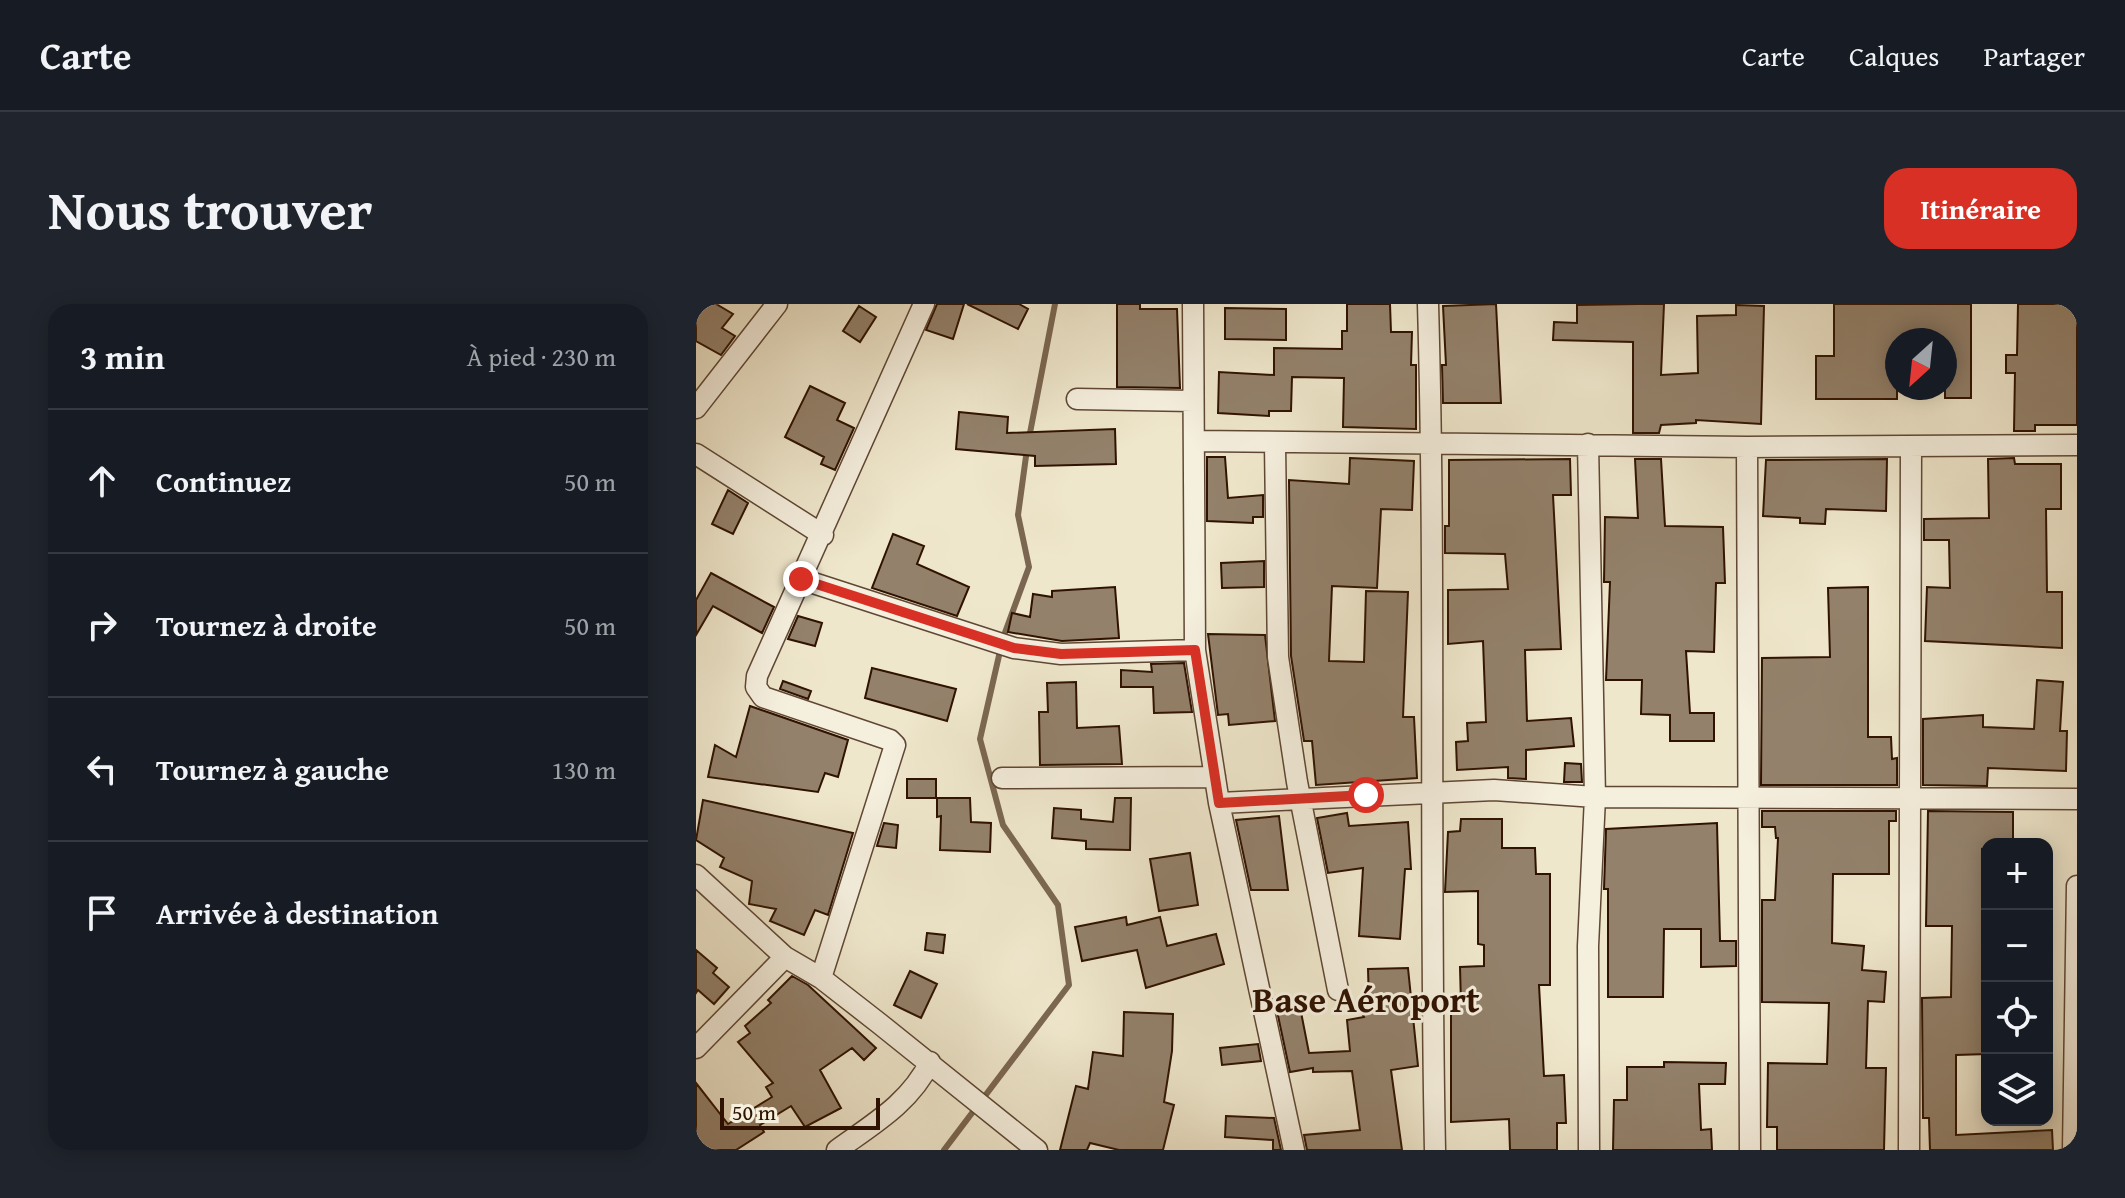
<!DOCTYPE html>
<html lang="fr">
<meta charset="utf-8">
<style>
body{margin:0;font-family:"Gentium Book Plus",serif;background:#20242c;color:#f1f3f6}
.controls{position:absolute;right:24px;bottom:24px;display:grid;overflow:hidden;border-radius:16px;box-shadow:0 4px 20px #0003}
.controls button{width:72px;height:72px;display:grid;place-items:center;padding:0;border:0;border-bottom:2px solid #363941;background:#171b24;color:#f1f3f6;font:40px sans-serif}
.compass{position:absolute;left:1189px;top:24px;width:72px;height:72px;border-radius:50%;background:#171b24;box-shadow:0 4px 20px #0003;rotate:207deg}
.scale{position:absolute;left:24px;bottom:20px;width:160px;box-sizing:border-box;padding-left:8px;border:4px solid #2f1201;border-top:0;font-size:22px;line-height:28px;white-space:nowrap;color:#2f1201;-webkit-text-stroke:6px #f5efde;paint-order:stroke}
.stop{position:absolute;width:24px;height:24px;margin:-18px;border:6px solid #d93025;border-radius:50%;background:#fff}
.stop.end{background:#d93025;border-color:#fff;box-shadow:0 2px 8px #0008}
.list{margin:0;padding:0;list-style:none}
h2{display:flex;justify-content:space-between;align-items:center;height:104px;margin:0;padding:0 32px;font-size:34px}
h2 small{font-size:26px;font-weight:400;color:#9ea1a6}
.list li{display:grid;grid-template-columns:52px 1fr auto;gap:24px;align-items:center;box-sizing:border-box;height:144px;padding:0 32px;border-top:2px solid #363941}
.list b{display:block;font-size:30px;white-space:nowrap}
.list em{font-size:26px;font-style:normal;color:#9ea1a6}
.icon{flex:none;width:44px;height:44px;fill:none;stroke:currentColor;stroke-width:2;stroke-linecap:round;stroke-linejoin:round}
.map{position:relative;flex:none;width:1381px;height:846px;overflow:hidden;border-radius:24px}
header{display:flex;align-items:center;gap:48px;box-sizing:border-box;height:112px;padding:0 40px;background:#171b24;border-bottom:2px solid #363941}
header strong{font-size:38px}
nav{display:flex;gap:44px;margin-inline-start:auto;font-size:28px}
.intro{display:flex;align-items:center;justify-content:space-between;box-sizing:border-box;height:192px;padding:0 48px}
h1{margin:0;font-size:56px}
.button{padding:20px 36px;border-radius:24px;background:#d93025;color:#fff;font-size:28px;font-weight:700}
main{display:flex;gap:48px;padding:0 48px}
aside{flex:1;background:#171b24;border-radius:24px;box-shadow:0 4px 20px #0003}
.map>svg:first-child{display:block}
.lines{fill:none;stroke-linecap:round;stroke-linejoin:round}
.stream{stroke:#7b6751;stroke-width:6}
.building{fill:#93816b;stroke:#2f1201;stroke-width:2}
.minor-casing{stroke:#5f4734;stroke-width:23}
.minor{stroke:#f5efde;stroke-width:20}
.route{stroke:#d93025;stroke-width:10}
.labels{text-anchor:middle;dominant-baseline:central;stroke-width:6;stroke-linejoin:round;paint-order:stroke}
.district-label{font-size:36px;font-weight:bold;fill:#2f1201;stroke:#f5efde}
</style>
<header>
<strong>Carte</strong>
<nav><a>Carte</a><a>Calques</a><a>Partager</a></nav>
</header>
<div class="intro"><h1>Nous trouver</h1><a class="button">Itinéraire</a></div>
<main>
<aside>
<h2>3 min<small>À pied · 230 m</small></h2>
<ul class="list">
<li><svg class="icon" aria-label="ahead" viewBox="0 0 24 24"><path d="M12 20V5M6 11l6-6 6 6"/></svg><div><b>Continuez</b></div><em>50 m</em></li>
<li><svg class="icon" aria-label="right" viewBox="0 0 24 24"><path d="M7 20v-9h11M14 6l5 5-5 5"/></svg><div><b>Tournez à droite</b></div><em>50 m</em></li>
<li><svg class="icon" aria-label="left" viewBox="0 0 24 24"><path d="M17 20v-9H6M10 6l-5 5 5 5"/></svg><div><b>Tournez à gauche</b></div><em>130 m</em></li>
<li><svg class="icon" aria-label="arrive" viewBox="0 0 24 24"><path d="M6 21V4h12l-3 4 3 4H6"/></svg><div><b>Arrivée à destination</b></div></li>
</ul>
</aside>
<div class="map">
<svg width="1381" height="846" viewBox="0 0 1381 846">
<rect width="100%" height="100%" fill="#efe7cc"/>
<filter id="stains"><feTurbulence type="fractalNoise" baseFrequency=".0025" numOctaves="4"/><feColorMatrix values="0 0 0 0 .2 0 0 0 0 .09 0 0 0 0 .02 0 0 0 .5 -.17"/></filter>
<radialGradient id="worn" r=".72"><stop offset=".6" stop-color="#630" stop-opacity="0"/><stop offset="1" stop-color="#630" stop-opacity=".3"/></radialGradient>
<g class="lines">
<!-- stream -->
<path class="stream" d="M333 134 359 0
M248 846 373 681 362 601 307 521 284 435 307 334 333 263 322 211 331 145"/>
</g>
<!-- building -->
<path class="building" d="M0 0H20L37 10 26 24 39 32 25 51 0 37Z
M241 0H268L257 35 230 26Z
M271 0H323L332 5 322 25Z
M421 0H444V5H481L484 84 421 83Z
M651 0H694L695 28H716L715 61H720V125L647 123 648 74 596 73 595 107H573V112L522 109 523 68 578 71V44L646 45V27H651Z
M800 0 805 99H747L746 61H750L747 2Z
M942 0H968L965 71 1002 69 1001 12 1040 11V1L1068 2 1065 120 1000 116V119L965 121 963 129H937V38L857 36 858 18 881 19V1Z
M1138 0H1275V94H1249V36H1201V95H1120V52H1138Z
M1322 0H1381V121H1339V127H1318L1319 69H1310V51H1321Z
M163 2 180 13 164 38 147 27Z
M529 4 590 5V36L529 35Z
M114 82 149 99 141 116 158 124 139 166 125 160 128 153 89 133Z
M263 108 312 113 311 129 419 125 420 160 339 162V152L260 145Z
M511 153H529L532 194 567 191V213H557V219L511 217Z
M654 154 718 157 716 206 685 205 681 284 636 282 633 357 668 358 670 287 712 288 707 413H718L721 474 620 481 616 437H608L595 352 593 176 653 180Z
M1318 154 1319 160H1365V205H1350L1351 288H1366V344L1229 337 1231 283 1254 284 1253 236H1228V215L1293 214 1292 155Z
M874 155 875 191H857L865 345 829 346 831 417 875 414 878 442 830 446V475L812 474V463L761 466 760 438 772 437 771 419 790 418 787 337 752 340V286L812 285 809 250 749 249V222H753V156Z
M939 155H965L969 222 1027 223 1029 279H1020L1018 348 990 347 994 409H1018V437H974V411L945 410 946 376H910L914 278H908L909 213 942 214Z
M1191 155 1190 207 1130 205 1129 220 1104 219V214L1067 212 1070 156Z
M32 186 52 199 37 230 16 220Z
M197 230 228 242 221 260 273 283 261 312 176 284Z
M568 257V283L526 284 525 259Z
M15 269 78 303 66 329 17 302 0 331V296Z
M419 283 423 334 366 337 312 328 316 309 334 313 337 290 356 293V287Z
M1172 283V433H1195L1196 455 1201 454V481H1065L1066 354 1134 353 1132 284Z
M102 312 126 319 119 342 92 335Z
M512 330 569 331 579 417 533 421 532 410 522 411Z
M488 359 496 408 458 409 457 383H425V366L456 368 455 360Z
M176 364 260 385 251 417 169 394Z
M1341 376 1367 378 1364 427H1371L1370 467 1292 464 1291 482 1227 481V415L1287 411V423L1338 425Z
M87 377 115 387 112 395 84 385Z
M380 378 381 424 423 422 426 460 344 461 343 408H352L351 379Z
M54 402 152 436 142 473 129 469 122 488 12 473 19 441 40 453Z
M869 459 885 460 886 478H868Z
M211 475H240V494H211Z
M241 494H274L275 518 295 519 294 548 244 546 245 512 241 513Z
M419 494H435L434 546 390 545V537L356 534 358 504 385 506V515L417 518Z
M7 496 157 529 132 611 119 606 108 631 74 617 80 605 53 600 56 577 24 563 28 554 0 536Z
M1066 507H1200V517H1193V570H1137L1136 639 1168 642 1166 666 1190 668 1188 698 1172 697 1170 764H1190L1188 846H1081V823H1071L1072 759 1131 760 1133 699 1066 698V596H1079L1082 534H1080L1079 523H1066Z
M1232 507 1317 508V540H1291V546L1286 545 1287 632H1291V750L1260 751V831L1356 826 1357 846H1234L1233 814H1227L1226 694 1255 693 1256 622H1230Z
M651 509 653 522 712 518 715 565H709L704 635 663 632 667 564 632 569 621 514Z
M583 512 592 586H555L540 516Z
M765 515H806V544H839L840 570H854V681H843L848 772 868 771 870 819H861V846H814L813 815 755 818V700H765L764 663 788 662V641L782 640V587L749 588 752 528 764 527Z
M188 519 202 521 200 544 181 542Z
M1021 519 1024 637H1040V662L1005 663V625H968L967 693H912V585H908L910 525Z
M494 549 502 601 463 607 454 555Z
M430 613 431 621 464 613 471 642 520 630 528 660 450 684 441 646 386 657 379 623Z
M231 629 249 631 247 649 229 646Z
M0 646 21 664 17 669 33 683 18 700 2 686 0 689Z
M712 664 722 762 695 766 706 846H611L608 831 664 826 656 767 617 768V764L594 768 581 707 604 703 613 749 654 747 651 716 668 713 663 701 673 700 672 665Z
M214 667 241 680 225 714 198 701Z
M96 672 112 681 180 744 168 756 156 744 124 766 145 804 109 823 95 802 64 821 68 828 40 846H8L0 835V779L32 820 76 793 70 783 77 779 42 738 54 729 49 722 75 699 72 696Z
M428 708 477 710 476 747 468 798 478 801 467 846H423L394 839 391 846H364L380 782 392 785 397 748 427 752Z
M562 740 565 757 526 761 524 744Z
M968 758 1030 759 1029 780H1003L1005 826 1015 825 1016 846H917L918 796H931V763H968Z
M530 812 578 814 585 846H577V836L529 833Z"/>
<g class="lines">
<!-- minor casing -->
<g class="minor-casing">
<path id="minor" d="M497 0 499 346 523 499 598 846
M732 0C740 282 733 564 739 846
M381 95 497 97
M0 104 81 0
M498 137 1051 143 1381 141
M579 140 582 353 601 478 642 686
M892 140 899 493 892 642 893 846
M1051 143 1054 846
M0 150 127 231
M105 275 318 344 365 350 499 346
M306 474 519 473
M523 499 798 486 899 493 1381 495
M0 571 89 653 125 674 184 720 341 846
M125 674 199 441 194 436 67 393 60 383 61 372 228 0
M0 744 89 653
M141 846C177 820 214 799 234 758
M1213 846 1215 142
M1377 846 1381 582"/>
</g>
<!-- minor -->
<use href="#minor" class="minor"/>
</g>
<g class="lines">
<!-- route -->
<path class="route" d="M105 275 318 344 365 350 499 346 523 499 670 491"/>
</g>
<g class="labels">
<!-- district labels -->
<g class="district-label">
<text x="670" y="694">Base Aéroport</text>
</g>
</g>
<rect width="100%" height="100%" filter="url(#stains)"/>
<rect width="100%" height="100%" fill="url(#worn)"/>
</svg>
<div class="controls">
<button>+</button>
<button>−</button>
<button><svg class="icon" aria-label="locate" viewBox="0 0 24 24"><circle cx="12" cy="12" r="6"/><path d="M12 2v4M12 18v4M2 12h4M18 12h4"/></svg></button>
<button><svg class="icon" aria-label="layers" viewBox="0 0 24 24"><path d="M12 4l9 5-9 5-9-5zM3 14l9 5 9-5"/></svg></button>
</div>
<svg class="compass" viewBox="-18 -18 36 36"><path d="M0-13l5 13h-10z" fill="#e53935"/><path d="M0 13l5-13h-10z" fill="#9ea1a6"/></svg>
<div class="scale">50 m</div>
<div class="stop" style="left:670px;top:491px"></div>
<div class="stop end" style="left:105px;top:275px"></div>
</div>
</main>
